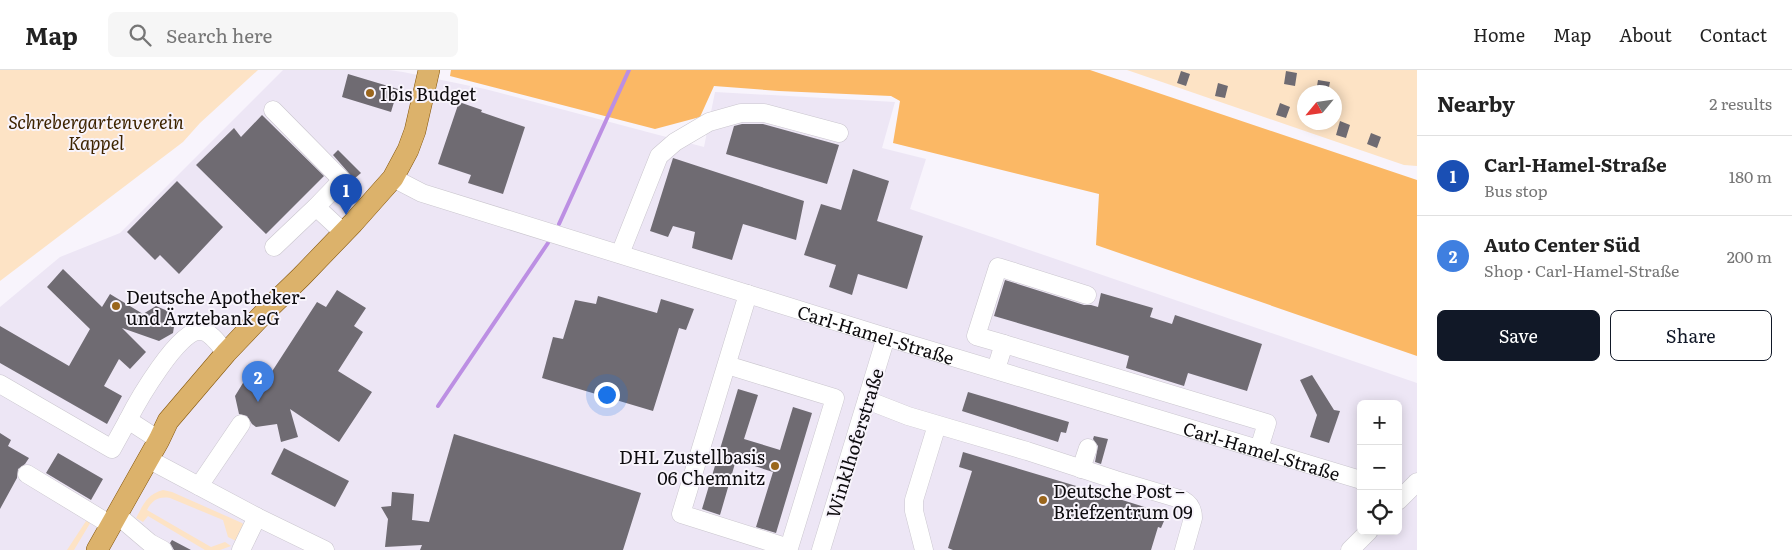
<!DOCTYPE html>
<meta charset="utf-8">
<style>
body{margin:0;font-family:Literata,serif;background:#f6f6f6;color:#222}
.controls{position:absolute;right:15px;bottom:15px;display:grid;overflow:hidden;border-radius:8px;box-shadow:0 2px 12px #0003}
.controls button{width:45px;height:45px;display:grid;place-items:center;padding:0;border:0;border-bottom:1px solid #e0e0e0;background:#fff;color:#222;font:25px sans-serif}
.compass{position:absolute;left:1297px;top:15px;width:45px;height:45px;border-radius:50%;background:#fff;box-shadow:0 2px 12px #0003;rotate:241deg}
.you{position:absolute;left:606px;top:324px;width:18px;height:18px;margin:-12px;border:4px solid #fff;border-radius:50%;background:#1a73e8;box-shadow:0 0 0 8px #1a73e833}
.badge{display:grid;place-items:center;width:32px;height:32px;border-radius:50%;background:#111827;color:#fff;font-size:16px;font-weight:700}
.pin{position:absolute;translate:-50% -41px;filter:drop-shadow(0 1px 2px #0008)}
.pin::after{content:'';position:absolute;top:26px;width:18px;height:15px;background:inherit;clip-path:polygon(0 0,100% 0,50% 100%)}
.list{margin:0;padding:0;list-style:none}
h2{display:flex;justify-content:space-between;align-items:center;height:65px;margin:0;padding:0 20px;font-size:21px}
h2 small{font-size:16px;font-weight:400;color:#767676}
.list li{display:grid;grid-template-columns:32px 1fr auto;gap:15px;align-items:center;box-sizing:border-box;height:80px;padding:0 20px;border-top:1px solid #e0e0e0}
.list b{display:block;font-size:19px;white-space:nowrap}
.list p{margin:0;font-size:16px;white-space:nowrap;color:#767676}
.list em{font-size:16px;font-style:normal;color:#767676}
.actions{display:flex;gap:10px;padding:15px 20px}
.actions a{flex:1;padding:11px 0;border:1px solid #111827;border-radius:8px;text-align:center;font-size:18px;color:#111827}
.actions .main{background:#111827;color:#fff}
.icon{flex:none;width:28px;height:28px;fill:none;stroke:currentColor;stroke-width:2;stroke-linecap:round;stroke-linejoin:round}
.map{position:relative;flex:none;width:1417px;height:480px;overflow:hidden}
header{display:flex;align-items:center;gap:30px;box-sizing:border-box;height:70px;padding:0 25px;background:#fff;border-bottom:1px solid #e0e0e0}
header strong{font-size:24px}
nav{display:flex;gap:28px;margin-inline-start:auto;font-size:18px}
.search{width:350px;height:45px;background:#f6f6f6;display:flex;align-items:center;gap:12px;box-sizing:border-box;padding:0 18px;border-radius:8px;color:#767676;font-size:19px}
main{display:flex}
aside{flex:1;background:#fff}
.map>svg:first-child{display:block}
.built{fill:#ede6f5;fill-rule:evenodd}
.green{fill:#fde3c5;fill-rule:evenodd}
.forest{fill:#fbb865}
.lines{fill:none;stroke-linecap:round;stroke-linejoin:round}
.stream{stroke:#bc8fe3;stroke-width:4}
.building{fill:#6f6b72}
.minor-casing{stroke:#cac6ce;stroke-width:19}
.major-casing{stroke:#84560b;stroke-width:22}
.minor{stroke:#fff;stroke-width:18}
.major{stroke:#dcb26b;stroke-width:21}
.poi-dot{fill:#9a661c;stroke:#f8f4fc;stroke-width:2}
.labels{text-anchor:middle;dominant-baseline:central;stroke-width:4;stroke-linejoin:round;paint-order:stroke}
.poi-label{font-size:18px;fill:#0d0b0e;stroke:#f8f4fc;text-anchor:start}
.park-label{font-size:18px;font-style:italic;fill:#3e2400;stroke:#f8f4fc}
.street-label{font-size:18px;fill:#0d0b0e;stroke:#f8f4fc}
</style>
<header>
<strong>Map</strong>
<div class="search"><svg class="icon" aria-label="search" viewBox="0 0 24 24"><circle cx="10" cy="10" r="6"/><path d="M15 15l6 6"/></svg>Search here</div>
<nav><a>Home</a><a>Map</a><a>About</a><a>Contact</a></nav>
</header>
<main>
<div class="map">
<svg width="1417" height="480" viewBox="0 0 1417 480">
<rect width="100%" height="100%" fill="#f8f4fc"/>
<!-- built -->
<path class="built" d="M283 0H389L403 2 485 19 704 77 715 22 895 32 882 78 926 89 910 139 1417 313V480H0V237L60 187 120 163ZM1361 334H1398V461H1361Z"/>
<!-- green -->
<path class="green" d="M0 0H258L200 53 183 72 0 211Z
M1127 0H1417V96L1404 95ZM1304 22H1334V52H1304Z
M163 420 172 422 242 453 244 455 238 472 228 467 223 450 170 428C159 426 152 430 147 440L211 477 225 472 231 476 220 480H205L148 446 143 452 136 448C144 434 146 425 163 420Z
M88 448 92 450 74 480H67Z"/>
<!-- forest -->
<path class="forest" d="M451 0H1090L1417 110V286L1096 175 1099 124 893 73 900 31 891 26 779 21 714 16 700 47 655 59 450 6Z"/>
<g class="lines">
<!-- stream -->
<path class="stream" d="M559 154 629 0
M438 336 548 173"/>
</g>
<!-- building -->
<path class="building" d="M1181 1 1190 4 1186 16 1177 13Z
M1286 1 1297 3 1295 16 1284 14Z
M348 4 398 19 391 42 342 27Z
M1318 10 1330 12 1328 22H1316Z
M1218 13 1228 16 1225 28 1215 26Z
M459 32 482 40 481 42 525 57 503 124 468 113 471 105 438 94Z
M1280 33 1290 37 1286 48 1276 45Z
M262 45 324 106 266 164 196 95 234 58 241 67Z
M1340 51 1350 55 1346 68 1336 65Z
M742 54H763L839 75 827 114 726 84 734 56Z
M1371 63 1381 67 1377 78 1367 74Z
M338 80 361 103 354 109 333 85Z
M673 88 804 131 796 170 743 154 732 190 692 178 695 162 673 156 668 167 650 161Z
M853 99 889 111 877 151 923 166 907 219 858 204 852 225 829 217 836 195 804 185 821 134 841 140Z
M177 111 223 157 179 204 160 185 155 190 127 162Z
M63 199 102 237 110 224 143 244 156 236 170 242 175 250 173 263 159 271 122 258 146 282 130 299 119 289 104 316 122 326 107 354 0 293V256L69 296 90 259 47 217Z
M1005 210 1084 235H1091L1098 237 1101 223 1153 238 1150 247 1172 254 1175 245 1262 274 1247 321 1188 303 1184 316 1126 298 1129 286 994 246Z
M337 220 366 238 354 256 363 262 338 301 372 322 339 372 290 339 298 367 281 372 277 354 256 357 252 354 247 346 239 344 235 326 246 308 271 303 317 232 326 237Z
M598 226 657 243 661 229 694 239 686 260 679 258 653 341 542 308 553 267 563 269 575 230 596 234Z
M1312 305 1334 340 1340 341 1329 373 1310 367 1317 345 1300 310Z
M738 319 758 325 744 369 780 380 793 337 812 343 776 463 756 457 773 402 736 390 720 445 702 439Z
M968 322 1069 352 1066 363 1061 362 1058 372 962 341Z
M0 363 11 370 8 376 29 388 25 394 18 399 17 408 0 439Z
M454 364 641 423 623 480H420L422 475 385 477 388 449 381 437 391 436 392 422 414 424 412 450 429 452Z
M1094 366 1108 369 1101 394 1095 392 1098 376 1093 369Z
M284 378 349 411 335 437 271 404Z
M963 382 1103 424 1167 444 1161 458 1158 457 1151 480H953L948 478 972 401 959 397Z
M58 383 103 409 91 430 46 403Z
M172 470 191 480H174L170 473Z"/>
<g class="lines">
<!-- minor casing -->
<g class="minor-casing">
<g id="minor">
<path d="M273 40 342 110 316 137 274 177"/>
<path id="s1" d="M393 108 422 123 886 267 1361 410"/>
<path d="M316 137 344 163"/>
<path d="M620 184 659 86 675 72 709 52 741 43H764L839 63"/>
<path d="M1004 274 976 266 998 197 1087 225"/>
<path d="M727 295 835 328 789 478 681 444 748 224"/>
<path d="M996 299 1004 274 1267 353 1259 379"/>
<path d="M0 314 112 379 128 350"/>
<path d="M867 330 908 346 1027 381 1116 410 1183 430C1190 434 1193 440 1193 448L1184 480"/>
<path d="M159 370 128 350C137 332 179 259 200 261 211 261 220 276 226 283"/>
<path d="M148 389 257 447 325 480"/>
<path d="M1081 399 1088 378"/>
<path d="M27 404 111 455"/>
<path d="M199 416 241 354"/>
<path d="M1398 431 1417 412"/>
<path d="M117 445 150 473 163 480"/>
<path d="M241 480 257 447"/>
<path d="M821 480 886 267"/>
<path d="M924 480 914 441V430L937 355"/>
<path d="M1350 480 1369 461"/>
</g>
</g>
<!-- major casing -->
<g class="major-casing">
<path id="major" d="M97 480 159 370 168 351 226 283 267 240 301 207 353 153 393 108 408 80 415 61 429 0"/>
</g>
<!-- minor -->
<use href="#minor" class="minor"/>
<!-- major -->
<use href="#major" class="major"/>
</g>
<!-- markers -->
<g class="poi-dot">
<circle cx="370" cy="23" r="5"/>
<circle cx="116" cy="236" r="5"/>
<circle cx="775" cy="396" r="5"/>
<circle cx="1043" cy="430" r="5"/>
</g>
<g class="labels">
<!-- poi labels -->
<g class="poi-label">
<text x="380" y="23">Ibis Budget</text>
<text x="126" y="226">Deutsche Apotheker-<tspan x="126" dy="21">und Ärztebank eG</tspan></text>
<text x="765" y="386" text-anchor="end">DHL Zustellbasis<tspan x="765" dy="21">06 Chemnitz</tspan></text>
<text x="1053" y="420">Deutsche Post –<tspan x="1053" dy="21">Briefzentrum 09</tspan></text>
</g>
<!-- park labels -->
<g class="park-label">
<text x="96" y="51">Schrebergartenverein<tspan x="96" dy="21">Kappel</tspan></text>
</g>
<!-- street labels -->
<g class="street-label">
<text stroke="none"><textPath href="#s1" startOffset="508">Carl-Hamel-Straße</textPath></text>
<text transform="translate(854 373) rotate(-73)">Winklhoferstraße</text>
<text stroke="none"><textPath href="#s1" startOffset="911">Carl-Hamel-Straße</textPath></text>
</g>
</g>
</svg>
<div class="controls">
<button>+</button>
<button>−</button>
<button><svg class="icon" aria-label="locate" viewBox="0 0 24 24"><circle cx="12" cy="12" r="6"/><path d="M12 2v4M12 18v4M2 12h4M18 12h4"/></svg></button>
</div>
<svg class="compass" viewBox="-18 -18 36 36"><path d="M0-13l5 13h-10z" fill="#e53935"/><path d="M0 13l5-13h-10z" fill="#767676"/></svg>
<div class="you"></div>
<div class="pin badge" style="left:346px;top:145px;background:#1a4fb4">1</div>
<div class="pin badge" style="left:258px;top:332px;background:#3f7fe0">2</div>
</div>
<aside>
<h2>Nearby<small>2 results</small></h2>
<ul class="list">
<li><span class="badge" style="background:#1a4fb4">1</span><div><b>Carl-Hamel-Straße</b><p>Bus stop</p></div><em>180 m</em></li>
<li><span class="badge" style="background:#3f7fe0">2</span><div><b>Auto Center Süd</b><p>Shop · Carl-Hamel-Straße</p></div><em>200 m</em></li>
</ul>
<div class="actions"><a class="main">Save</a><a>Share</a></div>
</aside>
</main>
